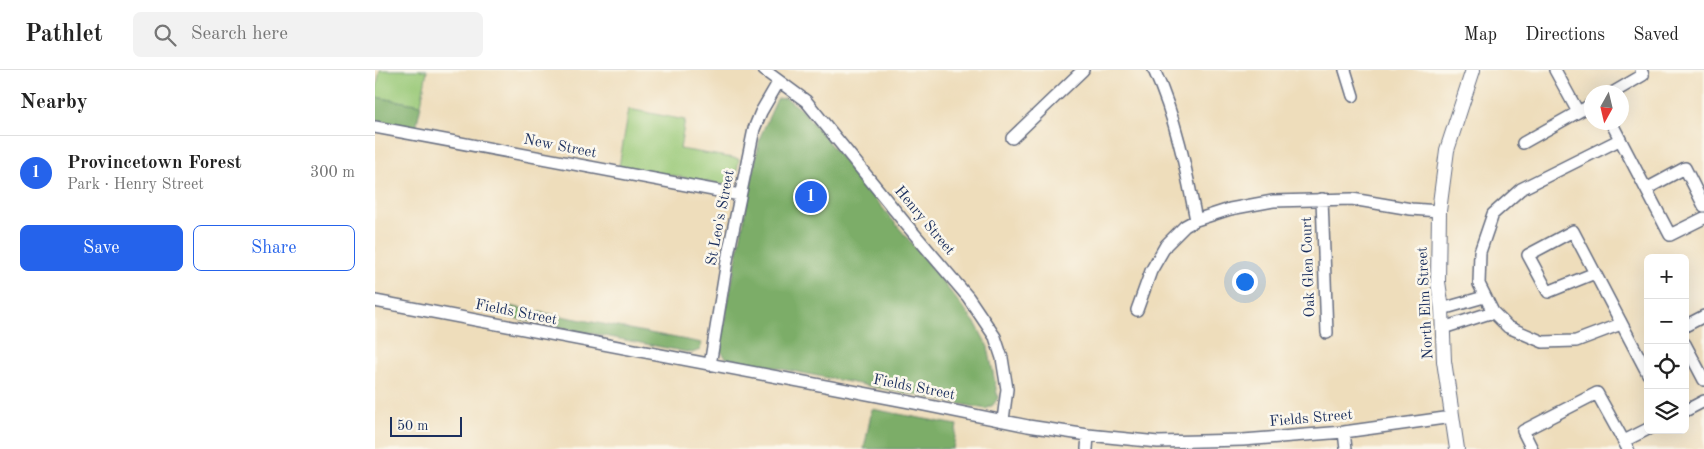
<!DOCTYPE html>
<meta charset="utf-8">
<style>
body{margin:0;font-family:"Old Standard TT",serif;background:#f2f2f2;color:#222}
.controls{position:absolute;right:15px;bottom:15px;display:grid;overflow:hidden;border-radius:8px;box-shadow:0 5px 20px #0002}
.controls button{width:45px;height:45px;display:grid;place-items:center;padding:0;border:0;border-bottom:1px solid #e0e0e0;background:#fff;color:#222;font:25px sans-serif}
.compass{position:absolute;left:1209px;top:15px;width:45px;height:45px;border-radius:50%;background:#fff;box-shadow:0 5px 20px #0002;rotate:188deg}
.scale{position:absolute;left:15px;bottom:12px;width:72px;box-sizing:border-box;padding-left:5px;border:2px solid #1b2f5e;border-top:0;font-size:14px;line-height:18px;white-space:nowrap;color:#1b2f5e;-webkit-text-stroke:4px #fbf7ec;paint-order:stroke}
.you{position:absolute;left:869px;top:211px;width:18px;height:18px;margin:-12px;border:4px solid #fff;border-radius:50%;background:#1a73e8;box-shadow:0 0 0 8px #1a73e833}
.badge{display:grid;place-items:center;width:32px;height:32px;border-radius:50%;background:#2563eb;color:#fff;font-size:16px;font-weight:700}
.pin{position:absolute;translate:-50% -50%;border:2px solid #fff;box-shadow:0 1px 5px #0006}
.list{margin:0;padding:0;list-style:none}
h2{display:flex;justify-content:space-between;align-items:center;height:65px;margin:0;padding:0 20px;font-size:21px}
h2 small{font-size:16px;font-weight:400;color:#767676}
.list li{display:grid;grid-template-columns:32px 1fr auto;gap:15px;align-items:center;box-sizing:border-box;height:75px;padding:0 20px;border-top:1px solid #e0e0e0}
.list b{display:block;font-size:19px;white-space:nowrap}
.list p{margin:0;font-size:16px;white-space:nowrap;color:#767676}
.list em{font-size:16px;font-style:normal;color:#767676}
.actions{display:flex;gap:10px;padding:15px 20px}
.actions a{flex:1;padding:11px 0;border:1px solid #2563eb;border-radius:8px;text-align:center;font-size:18px;color:#2563eb}
.actions .main{background:#2563eb;color:#fff}
.icon{flex:none;width:28px;height:28px;fill:none;stroke:currentColor;stroke-width:2;stroke-linecap:round;stroke-linejoin:round}
.map{position:relative;flex:none;width:1329px;height:379px;overflow:hidden}
header{display:flex;align-items:center;gap:30px;box-sizing:border-box;height:70px;padding:0 25px;background:#fff;border-bottom:1px solid #e0e0e0}
header strong{font-size:24px}
nav{display:flex;gap:28px;margin-inline-start:auto;font-size:18px}
.search{width:350px;height:45px;background:#f2f2f2;display:flex;align-items:center;gap:12px;box-sizing:border-box;padding:0 18px;border-radius:8px;color:#767676;font-size:19px}
main{display:flex}
aside{flex:1;background:#fff}
.map>svg:first-child{display:block}
.green{fill:#9ac978;stroke:#5a7c6b}
.forest{fill:#7bad68;stroke:#4b6e63}
.lines{fill:none;stroke-linecap:round;stroke-linejoin:round}
.minor-casing{stroke:#656c7f;stroke-width:14}
.major-casing{stroke:#656c7f;stroke-width:16}
.minor{stroke:#fff;stroke-width:11}
.major{stroke:#fff;stroke-width:14}
.labels{text-anchor:middle;dominant-baseline:central;stroke-width:5;stroke-linejoin:round;paint-order:stroke}
.street-label{font-size:15px;fill:#1b2f5e;stroke:#fbf7ec}
</style>
<header>
<strong>Pathlet</strong>
<div class="search"><svg class="icon" aria-label="search" viewBox="0 0 24 24"><circle cx="10" cy="10" r="6"/><path d="M15 15l6 6"/></svg>Search here</div>
<nav><a>Map</a><a>Directions</a><a>Saved</a></nav>
</header>
<main>
<aside>
<h2>Nearby<small></small></h2>
<ul class="list">
<li><span class="badge">1</span><div><b>Provincetown Forest</b><p>Park · Henry Street</p></div><em>300 m</em></li>
</ul>
<div class="actions"><a class="main">Save</a><a>Share</a></div>
</aside>
<div class="map">
<svg width="1329" height="379" viewBox="0 0 1329 379">
<rect width="100%" height="100%" fill="#fbf7ec"/>
<filter id="ink" filterUnits="userSpaceOnUse"><feTurbulence type="fractalNoise" baseFrequency=".02" numOctaves="2"/><feDisplacementMap in="SourceGraphic" scale="10" xChannelSelector="R" yChannelSelector="G"/><feConvolveMatrix kernelMatrix="1 2 1 2 8 2 1 2 1" color-interpolation-filters="sRGB"/></filter>
<filter id="wash" filterUnits="userSpaceOnUse"><feTurbulence type="fractalNoise" baseFrequency=".0096" numOctaves="4" result="noise"/><feDisplacementMap in="SourceGraphic" scale="20" xChannelSelector="R" yChannelSelector="G"/><feGaussianBlur stdDeviation="1.12" result="paint"/><feColorMatrix in="noise" values="0 0 0 0 0 0 0 0 0 0 0 0 0 0 0 0 0 1.4 0 .05"/><feComposite in="paint" operator="in"/></filter>
<g filter="url(#wash)">
<rect width="100%" height="100%" fill="#edb"/>
<!-- green -->
<path class="green" d="M5 0H52L46 35 0 27Z
M254 39 310 50 305 79 364 89C362 101 362 110 350 115L244 96Z"/>
<!-- forest -->
<path class="forest" d="M0 27 46 35 41 58 0 50Z
M411 28 427 40 548 187 601 254 613 277 623 328 618 335 611 339 351 288 344 279 385 67 402 29Z
M134 236 327 273 325 280 317 283 132 247Z
M497 339 582 355 578 379H489Z"/>
</g>
<g filter="url(#ink)">
<g class="lines">
<!-- minor casing -->
<g class="minor-casing">
<path id="minor" d="M389 0 431 31 530 153 593 227 620 267 627 288 632 319 628 350
M779 0C801 48 811 99 821 150
M970 0 978 26
M1180 0 1203 42 1216 35
M1239 22 1268 5 1266 0
M1236 52 1271 119
M0 57 365 125
M637 68 708 0
M1244 70 1146 119 1118 144 1105 182 1104 214 1118 242 1133 257 1168 272 1201 271 1246 254
M1148 73 1203 42
M947 129 952 263
M1329 136 1310 98 1271 119 1295 165 1329 148
M1198 161 1220 203 1173 222 1153 185Z
M1220 203 1273 304
M0 231 535 332 653 356 713 365 783 372 868 370 969 362 1077 347
M1067 239 1109 227
M762 240 776 201 791 175 810 156 821 150 855 139 898 131 977 129 1036 139 1064 141
M1310 256 1329 246
M1068 258 1118 242
M1310 274 1329 310
M335 295 353 185 379 59 386 42 404 11
M1310 341 1329 331
M969 362 971 379
M1249 371 1273 359
M712 379 713 365
M1157 379 1148 361 1222 323 1253 379"/>
</g>
<!-- major casing -->
<g class="major-casing">
<path id="major" d="M1082 379 1069 291 1067 239 1063 212 1064 141 1072 80 1098 0"/>
</g>
<!-- minor -->
<use href="#minor" class="minor"/>
<!-- major -->
<use href="#major" class="major"/>
</g>
</g>
<g class="labels">
<!-- street labels -->
<g class="street-label">
<text transform="translate(185 77) rotate(11)">New Street</text>
<text transform="translate(346 148) rotate(-79)">St Leo's Street</text>
<text transform="translate(549 151) rotate(50)">Henry Street</text>
<text transform="translate(934 197) rotate(-92)">Oak Glen Court</text>
<text transform="translate(1051 233) rotate(-93)">North Elm Street</text>
<text transform="translate(141 243) rotate(11)">Fields Street</text>
<text transform="translate(539 318) rotate(11)">Fields Street</text>
<text transform="translate(936 349) rotate(-5)">Fields Street</text>
</g>
</g>
</svg>
<div class="controls">
<button>+</button>
<button>−</button>
<button><svg class="icon" aria-label="locate" viewBox="0 0 24 24"><circle cx="12" cy="12" r="6"/><path d="M12 2v4M12 18v4M2 12h4M18 12h4"/></svg></button>
<button><svg class="icon" aria-label="layers" viewBox="0 0 24 24"><path d="M12 4l9 5-9 5-9-5zM3 14l9 5 9-5"/></svg></button>
</div>
<svg class="compass" viewBox="-18 -18 36 36"><path d="M0-13l5 13h-10z" fill="#e53935"/><path d="M0 13l5-13h-10z" fill="#767676"/></svg>
<div class="scale">50 m</div>
<div class="you"></div>
<div class="pin badge" style="left:436px;top:127px">1</div>
</div>
</main>
